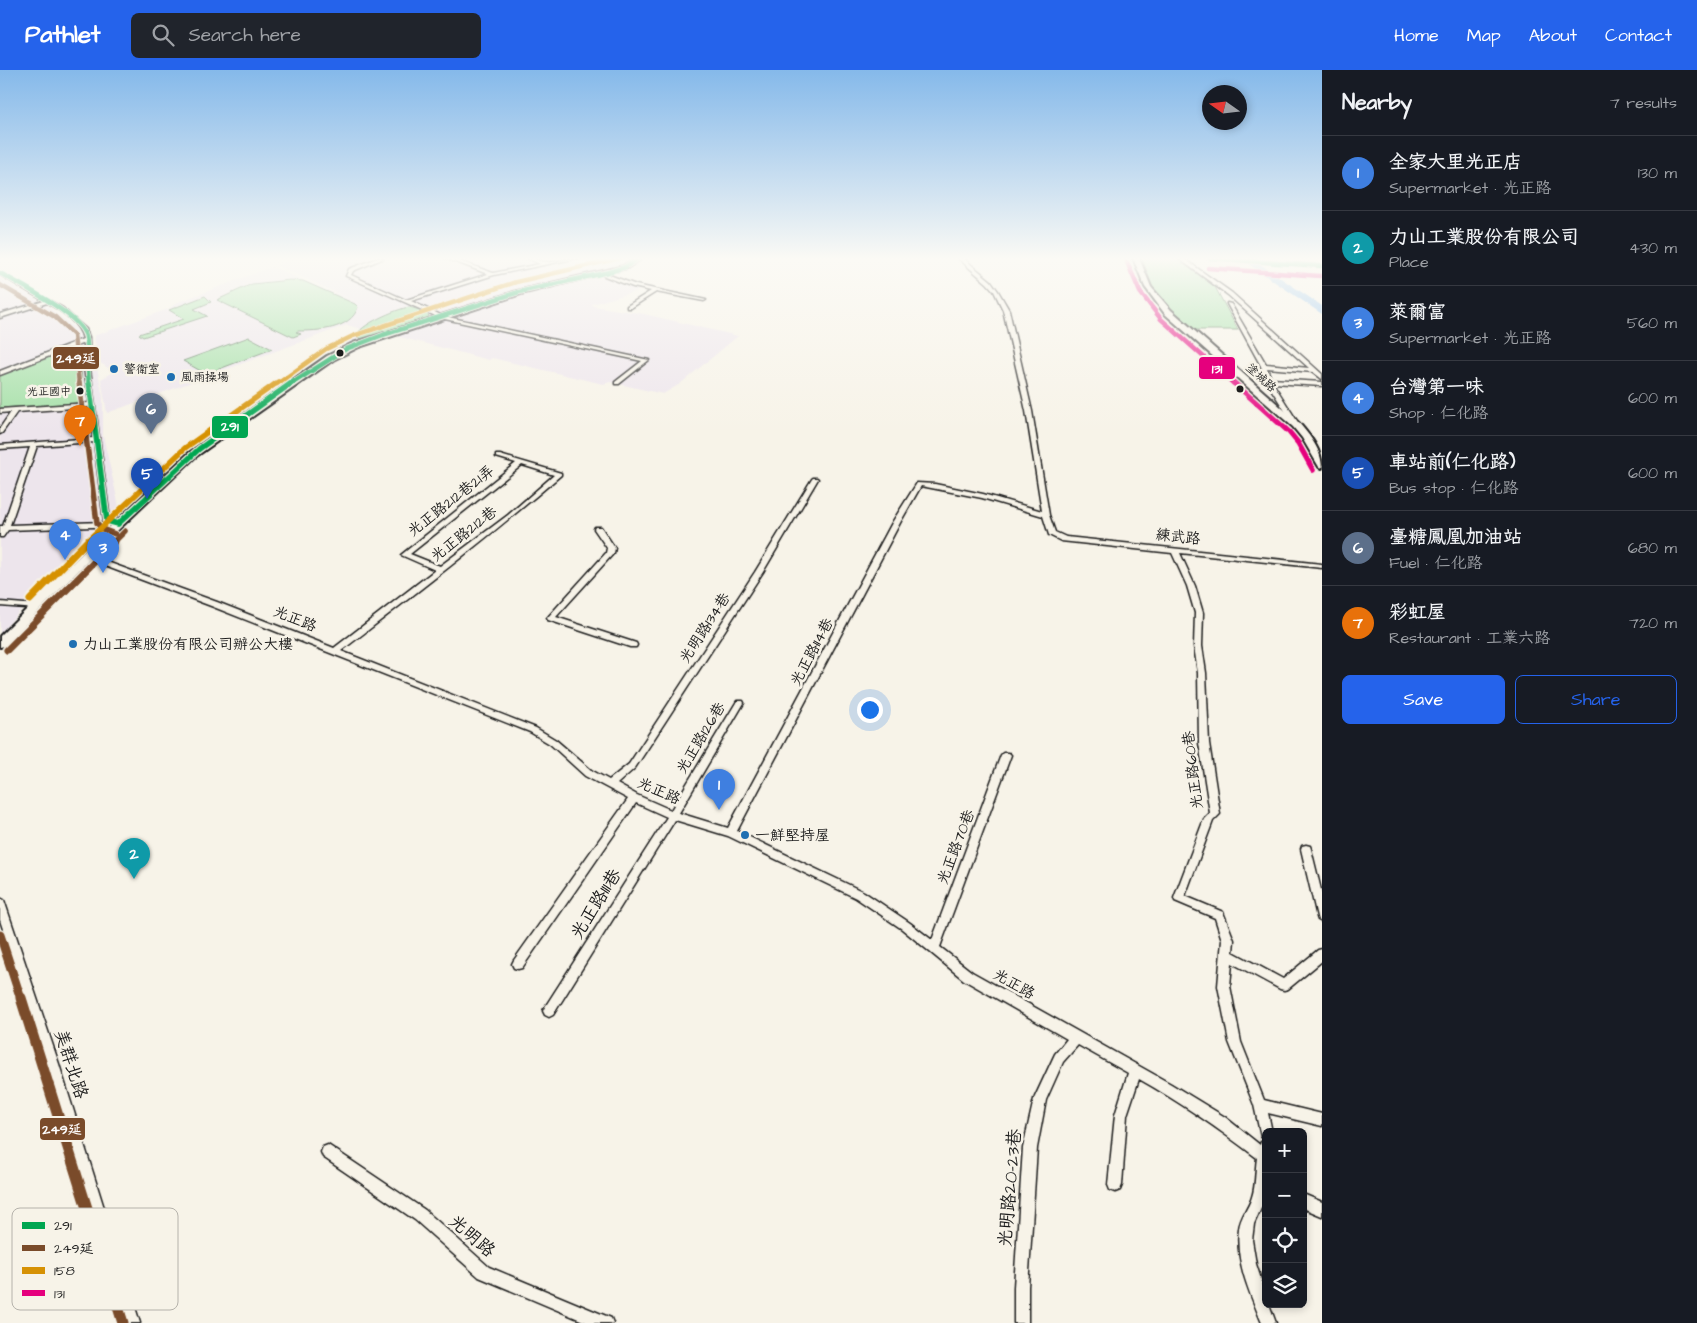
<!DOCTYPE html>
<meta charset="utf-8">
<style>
body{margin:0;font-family:"Architects Daughter","LXGW WenKai TC",sans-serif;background:#20242c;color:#f1f3f6}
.controls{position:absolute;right:15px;bottom:15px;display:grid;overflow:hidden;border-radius:8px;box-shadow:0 2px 8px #0003}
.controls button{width:45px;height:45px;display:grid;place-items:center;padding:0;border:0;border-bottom:1px solid #363941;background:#171b24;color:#f1f3f6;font:25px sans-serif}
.compass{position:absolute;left:1202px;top:15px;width:45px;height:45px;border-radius:50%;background:#171b24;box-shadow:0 2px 8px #0003;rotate:284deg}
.you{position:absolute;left:869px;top:639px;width:18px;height:18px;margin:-12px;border:4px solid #fff;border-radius:50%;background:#1a73e8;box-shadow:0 0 0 8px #1a73e833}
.badge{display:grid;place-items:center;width:32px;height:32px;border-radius:50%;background:#2563eb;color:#fff;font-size:16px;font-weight:700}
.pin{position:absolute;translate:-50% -41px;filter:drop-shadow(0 1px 2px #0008)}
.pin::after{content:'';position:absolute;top:26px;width:18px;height:15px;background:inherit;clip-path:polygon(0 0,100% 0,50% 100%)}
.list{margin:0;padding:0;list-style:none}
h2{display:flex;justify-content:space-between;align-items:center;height:65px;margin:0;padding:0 20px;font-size:21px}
h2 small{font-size:16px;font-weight:400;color:#9ea1a6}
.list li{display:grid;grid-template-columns:32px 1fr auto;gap:15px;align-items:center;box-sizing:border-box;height:75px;padding:0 20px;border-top:1px solid #363941}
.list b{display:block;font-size:19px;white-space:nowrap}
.list p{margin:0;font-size:16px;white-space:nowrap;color:#9ea1a6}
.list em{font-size:16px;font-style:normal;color:#9ea1a6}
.actions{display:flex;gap:10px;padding:15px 20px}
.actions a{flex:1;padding:11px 0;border:1px solid #2563eb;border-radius:8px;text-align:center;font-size:18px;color:#2563eb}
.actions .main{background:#2563eb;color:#fff}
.icon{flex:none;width:28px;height:28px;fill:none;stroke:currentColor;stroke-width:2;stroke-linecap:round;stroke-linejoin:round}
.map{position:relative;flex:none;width:1322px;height:1253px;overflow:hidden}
header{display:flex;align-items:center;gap:30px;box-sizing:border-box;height:70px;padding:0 25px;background:#2563eb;color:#fff}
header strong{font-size:24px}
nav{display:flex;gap:28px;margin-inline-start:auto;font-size:18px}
.search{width:350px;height:45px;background:#20242c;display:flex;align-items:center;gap:12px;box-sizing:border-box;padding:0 18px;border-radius:8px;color:#9ea1a6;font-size:19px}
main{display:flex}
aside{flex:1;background:#171b24}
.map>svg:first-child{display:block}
.built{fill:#ede5ec}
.green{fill:#a3dfa6;stroke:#607e61}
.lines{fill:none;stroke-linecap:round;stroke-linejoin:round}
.river{fill:#90c0ec;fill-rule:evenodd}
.street-casing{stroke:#1c1c1c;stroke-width:3}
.secondary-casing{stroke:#1c1c1c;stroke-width:4}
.street{fill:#f7f3e8;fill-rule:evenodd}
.secondary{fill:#f7f3e8;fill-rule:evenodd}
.bus-1-far1-casing{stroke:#f7f3e8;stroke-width:6}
.bus-1-casing{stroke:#f7f3e8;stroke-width:8}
.bus-2-far4-casing{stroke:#f7f3e8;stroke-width:6}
.bus-2-far3-casing{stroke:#f7f3e8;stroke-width:8}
.bus-2-far2-casing{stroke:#f7f3e8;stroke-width:11}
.bus-2-far1-casing{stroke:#f7f3e8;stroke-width:12}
.bus-2-casing{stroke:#f7f3e8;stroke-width:15}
.bus-3-far2-casing{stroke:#f7f3e8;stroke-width:6}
.bus-3-far1-casing{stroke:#f7f3e8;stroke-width:8}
.bus-3-casing{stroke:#f7f3e8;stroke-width:11}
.bus-4-far1-casing{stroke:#f7f3e8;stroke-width:6}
.bus-4-casing{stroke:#f7f3e8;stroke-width:8}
.bus-1-far1{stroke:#00a651;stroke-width:4.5}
.bus-1{stroke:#00a651;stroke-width:5.5}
.bus-2-far4{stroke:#7a4b2a;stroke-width:4.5}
.bus-2-far3{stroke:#7a4b2a;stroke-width:5.5}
.bus-2-far2{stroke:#7a4b2a;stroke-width:7}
.bus-2-far1{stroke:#7a4b2a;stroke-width:9}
.bus-2{stroke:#7a4b2a;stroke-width:11}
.bus-3-far2{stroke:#d69104;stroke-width:4.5}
.bus-3-far1{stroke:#d69104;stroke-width:5.5}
.bus-3{stroke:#d69104;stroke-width:7}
.bus-4-far1{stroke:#e5007d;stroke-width:4.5}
.bus-4{stroke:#e5007d;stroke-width:5.5}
.bus-dot{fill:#1c1c1c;stroke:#f7f3e8;stroke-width:2}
.poi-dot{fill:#1f6fb2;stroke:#f7f3e8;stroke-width:2}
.labels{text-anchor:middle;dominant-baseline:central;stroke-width:5;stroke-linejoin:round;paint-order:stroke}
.far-bus-label{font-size:11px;fill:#1c1c1c;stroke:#f7f3e8;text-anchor:end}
.far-poi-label{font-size:12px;fill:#1c1c1c;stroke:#f7f3e8;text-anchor:start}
.far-street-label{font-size:12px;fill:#1c1c1c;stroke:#f7f3e8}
.street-label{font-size:15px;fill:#1c1c1c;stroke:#f7f3e8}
.poi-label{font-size:15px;fill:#1c1c1c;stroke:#f7f3e8;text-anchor:start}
.near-street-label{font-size:18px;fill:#1c1c1c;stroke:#f7f3e8}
.key{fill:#f7f3e8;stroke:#b5b2ab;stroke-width:1}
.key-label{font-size:14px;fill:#1c1c1c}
.line-badge{stroke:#f7f3e8;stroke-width:2}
.badge-label{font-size:14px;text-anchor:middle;font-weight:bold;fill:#fff}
</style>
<header>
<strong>Pathlet</strong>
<div class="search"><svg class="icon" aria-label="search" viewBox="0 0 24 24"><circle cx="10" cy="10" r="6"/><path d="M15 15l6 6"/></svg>Search here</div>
<nav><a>Home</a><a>Map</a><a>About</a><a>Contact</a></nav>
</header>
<main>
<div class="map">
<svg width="1322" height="1253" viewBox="0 0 1322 1253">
<rect width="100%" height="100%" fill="#f7f3e8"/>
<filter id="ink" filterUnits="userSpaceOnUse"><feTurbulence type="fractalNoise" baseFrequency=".02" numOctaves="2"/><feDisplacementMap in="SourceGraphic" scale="10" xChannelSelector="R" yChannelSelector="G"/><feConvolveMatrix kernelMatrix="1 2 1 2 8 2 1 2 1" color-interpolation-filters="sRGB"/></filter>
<g filter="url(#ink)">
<!-- built -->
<path class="built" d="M294 188H646L631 198 607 206 641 220 592 234 593 236 644 244 738 266 680 314 663 324 610 312 603 314 492 288 489 290 392 265 347 281 351 274 344 275 357 266 361 259 347 255 107 343 101 309 114 302 99 292 94 266 168 239 176 233 272 197 358 233 276 195Z
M0 209 43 233 75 258 95 288 103 327V366L120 441 106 454H101L74 487 22 538 0 564Z"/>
<!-- green -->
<path class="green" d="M1142 188H1175L1190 198 1215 217 1238 260H1195L1176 244 1153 218Z
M290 210 303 211 355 234 358 237C351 260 317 261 298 261L296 262 301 264 293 267 217 230 252 214Z
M205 226 211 232 194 239 207 246 143 267 139 264 184 249 169 240Z
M409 237 427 242 429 247 362 269 356 267C358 255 397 239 409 237Z
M249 267 272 279 206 304 183 291Z
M72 278H79L84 331 79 333 0 338V305Z"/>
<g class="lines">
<!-- river -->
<path class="river" d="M1240 188H1251L1322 236V244Z"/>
<!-- street casing -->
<g class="street-casing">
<path id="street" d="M378 188H384L353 201 351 205 406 230 488 204 445 188H451L493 203 540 194 527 188C534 188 540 192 546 192 557 193 567 188 578 188L494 205 411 231 443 246 649 290 619 314H615V312L642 291 440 248 346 206 349 199Z
M958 188H963L991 211 998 221 1009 240 1032 341 1049 445 1055 462 1066 467 1322 494V498L1180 483 1195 516 1203 543 1202 576 1206 603 1209 673 1220 744 1213 751 1185 826 1223 842 1234 870 1233 882 1283 909 1318 880 1322 879V891L1288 919 1284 920 1280 919 1232 893 1230 916 1241 972 1264 1030 1322 1044V1056L1268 1043 1272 1062H1266V1068L1261 1067 1254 1035 1229 972 1218 916 1222 870 1215 848 1175 831 1174 828 1204 749 1210 743 1199 673 1198 603 1194 576 1195 543 1187 516 1172 483 1061 471 1049 465 1043 446 982 428 921 416 901 451 737 761 864 822 910 853 932 870 1001 685 1003 683H1009L1011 685 940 877 972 902 1171 1014 1225 1047 1260 1075 1261 1072 1266 1071V1127L1254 1154 1252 1170 1256 1194 1266 1225V1234H1269L1276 1253H1262C1250 1224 1235 1191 1239 1159 1240 1147 1249 1138 1252 1127 1256 1115 1255 1101 1257 1088 1219 1059 1180 1032 1139 1009L1127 1045 1122 1115 1120 1120 1115 1122 1110 1120 1108 1115 1115 1045 1128 1003 1078 975 1063 992 1046 1030 1037 1078 1028 1217V1253H1014V1217L1023 1078 1034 1029 1055 984 1067 969 964 910 902 859 856 828 728 766 675 750 553 945 549 947 545 945 543 941 545 937 667 747 636 733 522 898 518 899 514 898 512 894 514 890 628 729 585 706 550 674 530 662 211 536 81 487 85 485H88L217 532 334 578 435 500 401 485 516 393 496 387V385H500L561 403V405C489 467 416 523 341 581L536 658 556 670 591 700 609 710 629 694 755 502 812 409 813 408H817L818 409 763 502 635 698 617 714 637 725 671 740 737 631H743L744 633 679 743 728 758 893 451 917 413 935 414 983 424 1042 441 1026 341 1003 240 994 221 987 213ZM522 395 554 405 508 445 440 496 410 484Z
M1178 188H1183L1232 223 1322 304V309L1313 302 1267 298 1271 309 1322 312V316L1273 313 1299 354 1298 355H1294L1266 311 1261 296 1227 234V233L1231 234 1266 294 1309 298 1228 225Z
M1207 188H1227L1322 195V197L1209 189Z
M0 202 63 238 86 259 89 267 90 298 110 450 121 452V456L8 460 3 467H0V456H3L30 377 0 379V375L93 368 89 337 17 342 2 363 0 364V358L11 342 0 343V339L89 333 84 298V273L0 305V301L83 269C80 253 61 241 47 233L0 248V244L44 231 0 205ZM94 372 104 452 10 455 37 376Z
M604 203 636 215 706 230 704 231 656 222 631 238H627V236L651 221 633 217 602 205V203Z
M595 457H601L615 478 614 483 556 547 636 573 637 575 636 577H630L548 550 547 548 606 483 607 478 594 459Z
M0 532 37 535 41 537 37 539 0 536Z
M1306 775 1310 776 1311 779 1322 824V852L1318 850 1317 847 1301 779 1302 776Z
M0 828 4 830 5 833 59 994 140 1253H126L47 994 0 850Z
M328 1075 425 1140 489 1197 611 1248 613 1253H588L479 1207 415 1150 323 1087 321 1082 323 1077Z
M1303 1124 1322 1132V1146L1303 1138Z"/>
</g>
<!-- secondary casing -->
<g class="secondary-casing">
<path id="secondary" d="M635 188H642L627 198 521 224 359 277 333 290 195 387 122 456 4 576 0 577V566L114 452 189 383 327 286 353 273 517 221 607 200 623 196Z
M1133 188H1139L1151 217 1171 240 1299 353C1310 366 1322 380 1322 398L1319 397 1302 368 1293 357 1165 244 1145 217Z"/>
</g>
<!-- street -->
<use href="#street" class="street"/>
<!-- secondary -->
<use href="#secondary" class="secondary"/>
<!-- bus-1-far1 casing -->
<g class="bus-1-far1-casing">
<path id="bus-1-far1" d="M1209 188 1322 196
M0 203C19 214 82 246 86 267 89 282 87 298 89 314
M291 314 346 279 383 265 519 222 609 202 625 197 639 188"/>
</g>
<!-- bus-1 casing -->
<g class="bus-1-casing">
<path id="bus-1" d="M89 312 107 451 118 454
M118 454 199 379 293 312"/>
</g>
<!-- bus-2-far4 casing -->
<g class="bus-2-far4-casing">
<path id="bus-2-far4" d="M0 215 55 247 74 265 79 314"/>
</g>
<!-- bus-2-far3 casing -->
<g class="bus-2-far3-casing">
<path id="bus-2-far3" d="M79 312 97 453 102 459 115 464
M114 472 125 461"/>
</g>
<!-- bus-2-far2 casing -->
<g class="bus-2-far2-casing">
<path id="bus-2-far2" d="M7 580 115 471"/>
</g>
<!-- bus-2-far1 casing -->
<g class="bus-2-far1-casing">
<path id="bus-2-far1" d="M0 865 21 929"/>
</g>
<!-- bus-2 casing -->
<g class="bus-2-casing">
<path id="bus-2" d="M21 928 123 1253"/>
</g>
<!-- bus-3-far2 casing -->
<g class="bus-3-far2-casing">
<path id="bus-3-far2" d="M277 314 326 279 353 266 516 212 620 188"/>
</g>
<!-- bus-3-far1 casing -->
<g class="bus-3-far1-casing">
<path id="bus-3-far1" d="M86 472 185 378 278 312"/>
</g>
<!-- bus-3 casing -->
<g class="bus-3-casing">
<path id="bus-3" d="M30 530 87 471"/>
</g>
<!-- bus-4-far1 casing -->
<g class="bus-4-far1-casing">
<path id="bus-4-far1" d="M1127 192 1140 222 1161 249 1234 314
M1208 198 1321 206"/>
</g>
<!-- bus-4 casing -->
<g class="bus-4-casing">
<path id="bus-4" d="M1233 312 1289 362 1298 373 1313 400"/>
</g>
<!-- bus-1-far1 -->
<use href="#bus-1-far1" class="bus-1-far1"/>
<!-- bus-1 -->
<use href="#bus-1" class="bus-1"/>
<!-- bus-2-far4 -->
<use href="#bus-2-far4" class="bus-2-far4"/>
<!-- bus-2-far3 -->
<use href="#bus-2-far3" class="bus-2-far3"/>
<!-- bus-2-far2 -->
<use href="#bus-2-far2" class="bus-2-far2"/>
<!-- bus-2-far1 -->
<use href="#bus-2-far1" class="bus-2-far1"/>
<!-- bus-2 -->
<use href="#bus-2" class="bus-2"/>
<!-- bus-3-far2 -->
<use href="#bus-3-far2" class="bus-3-far2"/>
<!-- bus-3-far1 -->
<use href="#bus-3-far1" class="bus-3-far1"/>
<!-- bus-3 -->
<use href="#bus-3" class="bus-3"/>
<!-- bus-4-far1 -->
<use href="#bus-4-far1" class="bus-4-far1"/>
<!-- bus-4 -->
<use href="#bus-4" class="bus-4"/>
</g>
</g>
<!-- sky -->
<linearGradient id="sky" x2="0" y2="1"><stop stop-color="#85b9ea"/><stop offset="0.52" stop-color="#fbfaf5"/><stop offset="1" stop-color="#fbfaf5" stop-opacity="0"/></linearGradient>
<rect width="1322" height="363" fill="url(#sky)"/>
<!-- markers -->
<g class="bus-dot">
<circle cx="340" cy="283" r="4.5"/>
<circle cx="1240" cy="319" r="4.5"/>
<circle cx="80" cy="321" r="4.5"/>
</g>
<g class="poi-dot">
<circle cx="114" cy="299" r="5"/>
<circle cx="171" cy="307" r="5"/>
<circle cx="73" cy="574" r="5"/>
<circle cx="745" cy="765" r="5"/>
</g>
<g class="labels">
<!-- far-bus labels -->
<g class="far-bus-label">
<text x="71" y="321">光正國中</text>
</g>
<!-- far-poi labels -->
<g class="far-poi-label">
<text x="124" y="299">警衛室</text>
<text x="181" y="307">風雨操場</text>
</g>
<!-- far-street labels -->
<g class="far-street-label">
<text transform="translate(1261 308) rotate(42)">塗城路</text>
</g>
<!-- street labels -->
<g class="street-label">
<text transform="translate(451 431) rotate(-38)">光正路212巷21弄</text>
<text transform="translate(464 464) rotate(-38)">光正路212巷</text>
<text transform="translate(1178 467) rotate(6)">練武路</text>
<text transform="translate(295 549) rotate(22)">光正路</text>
<text transform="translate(705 558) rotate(-57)">光明路134巷</text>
<text transform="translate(812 582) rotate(-62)">光正路114巷</text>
<text transform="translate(701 668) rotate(-59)">光正路126巷</text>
<text transform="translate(1193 700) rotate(-97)">光正路60巷</text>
<text transform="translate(659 721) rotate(24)">光正路</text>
<text transform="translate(956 777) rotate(-69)">光正路70巷</text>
<text transform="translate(1014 914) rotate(30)">光正路</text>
</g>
<!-- poi labels -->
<g class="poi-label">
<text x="83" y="574">力山工業股份有限公司辦公大樓</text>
<text x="755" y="765">一鮮堅持屋</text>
</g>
<!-- near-street labels -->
<g class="near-street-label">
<text transform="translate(596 834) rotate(-58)">光正路111巷</text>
<text transform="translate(71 994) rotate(72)">美群北路</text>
<text transform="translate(1010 1118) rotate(-85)">光明路20-23巷</text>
<text transform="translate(472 1166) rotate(41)">光明路</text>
</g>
</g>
<!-- legend -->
<rect x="12" y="1138" width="166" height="102" rx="8" class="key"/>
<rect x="22" y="1152" width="23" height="7" fill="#00a651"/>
<rect x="22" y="1175" width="23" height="6" fill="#7a4b2a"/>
<rect x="22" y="1197" width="23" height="7" fill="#d69104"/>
<rect x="22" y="1220" width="23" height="6" fill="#e5007d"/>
<g class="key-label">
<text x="54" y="1160">291</text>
<text x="54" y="1183">249延</text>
<text x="54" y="1205">158</text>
<text x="54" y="1228">131</text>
</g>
<g class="line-badge">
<rect x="52" y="276" width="48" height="24" rx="5" fill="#7a4b2a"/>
<rect x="1198" y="286" width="38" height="24" rx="5" fill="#e5007d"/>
<rect x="211" y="345" width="38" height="24" rx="5" fill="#00a651"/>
<rect x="39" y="1047" width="47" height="24" rx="5" fill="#7a4b2a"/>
</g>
<g class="badge-label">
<text x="76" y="293">249延</text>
<text x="1217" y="303">131</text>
<text x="230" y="361">291</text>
<text x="62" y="1064">249延</text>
</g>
</svg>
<div class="controls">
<button>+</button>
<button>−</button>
<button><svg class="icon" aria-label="locate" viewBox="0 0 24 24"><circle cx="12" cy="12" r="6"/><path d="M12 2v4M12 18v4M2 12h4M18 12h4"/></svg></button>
<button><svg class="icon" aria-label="layers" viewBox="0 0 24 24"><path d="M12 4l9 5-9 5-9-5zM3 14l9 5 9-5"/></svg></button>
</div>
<svg class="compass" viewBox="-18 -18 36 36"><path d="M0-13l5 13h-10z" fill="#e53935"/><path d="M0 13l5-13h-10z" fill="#9ea1a6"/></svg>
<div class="you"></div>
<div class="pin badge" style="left:719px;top:740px;background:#3f7fe0">1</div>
<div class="pin badge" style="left:134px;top:809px;background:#0f9aa8">2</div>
<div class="pin badge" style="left:103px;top:503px;background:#3f7fe0">3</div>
<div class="pin badge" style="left:65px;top:490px;background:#3f7fe0">4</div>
<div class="pin badge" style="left:147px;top:429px;background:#1a4fb4">5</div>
<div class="pin badge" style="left:151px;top:364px;background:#5c6f8a">6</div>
<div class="pin badge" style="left:80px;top:376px;background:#e8710a">7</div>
</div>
<aside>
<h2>Nearby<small>7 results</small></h2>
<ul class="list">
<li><span class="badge" style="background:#3f7fe0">1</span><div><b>全家大里光正店</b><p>Supermarket · 光正路</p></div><em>130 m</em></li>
<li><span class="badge" style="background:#0f9aa8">2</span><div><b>力山工業股份有限公司</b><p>Place</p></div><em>430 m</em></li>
<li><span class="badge" style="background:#3f7fe0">3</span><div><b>萊爾富</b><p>Supermarket · 光正路</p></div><em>560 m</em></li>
<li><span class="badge" style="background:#3f7fe0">4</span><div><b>台灣第一味</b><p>Shop · 仁化路</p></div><em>600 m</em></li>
<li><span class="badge" style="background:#1a4fb4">5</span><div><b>車站前(仁化路)</b><p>Bus stop · 仁化路</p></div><em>600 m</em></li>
<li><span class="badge" style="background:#5c6f8a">6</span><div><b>臺糖鳳凰加油站</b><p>Fuel · 仁化路</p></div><em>680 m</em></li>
<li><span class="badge" style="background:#e8710a">7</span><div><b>彩虹屋</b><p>Restaurant · 工業六路</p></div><em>720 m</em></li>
</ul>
<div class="actions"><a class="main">Save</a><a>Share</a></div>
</aside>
</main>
